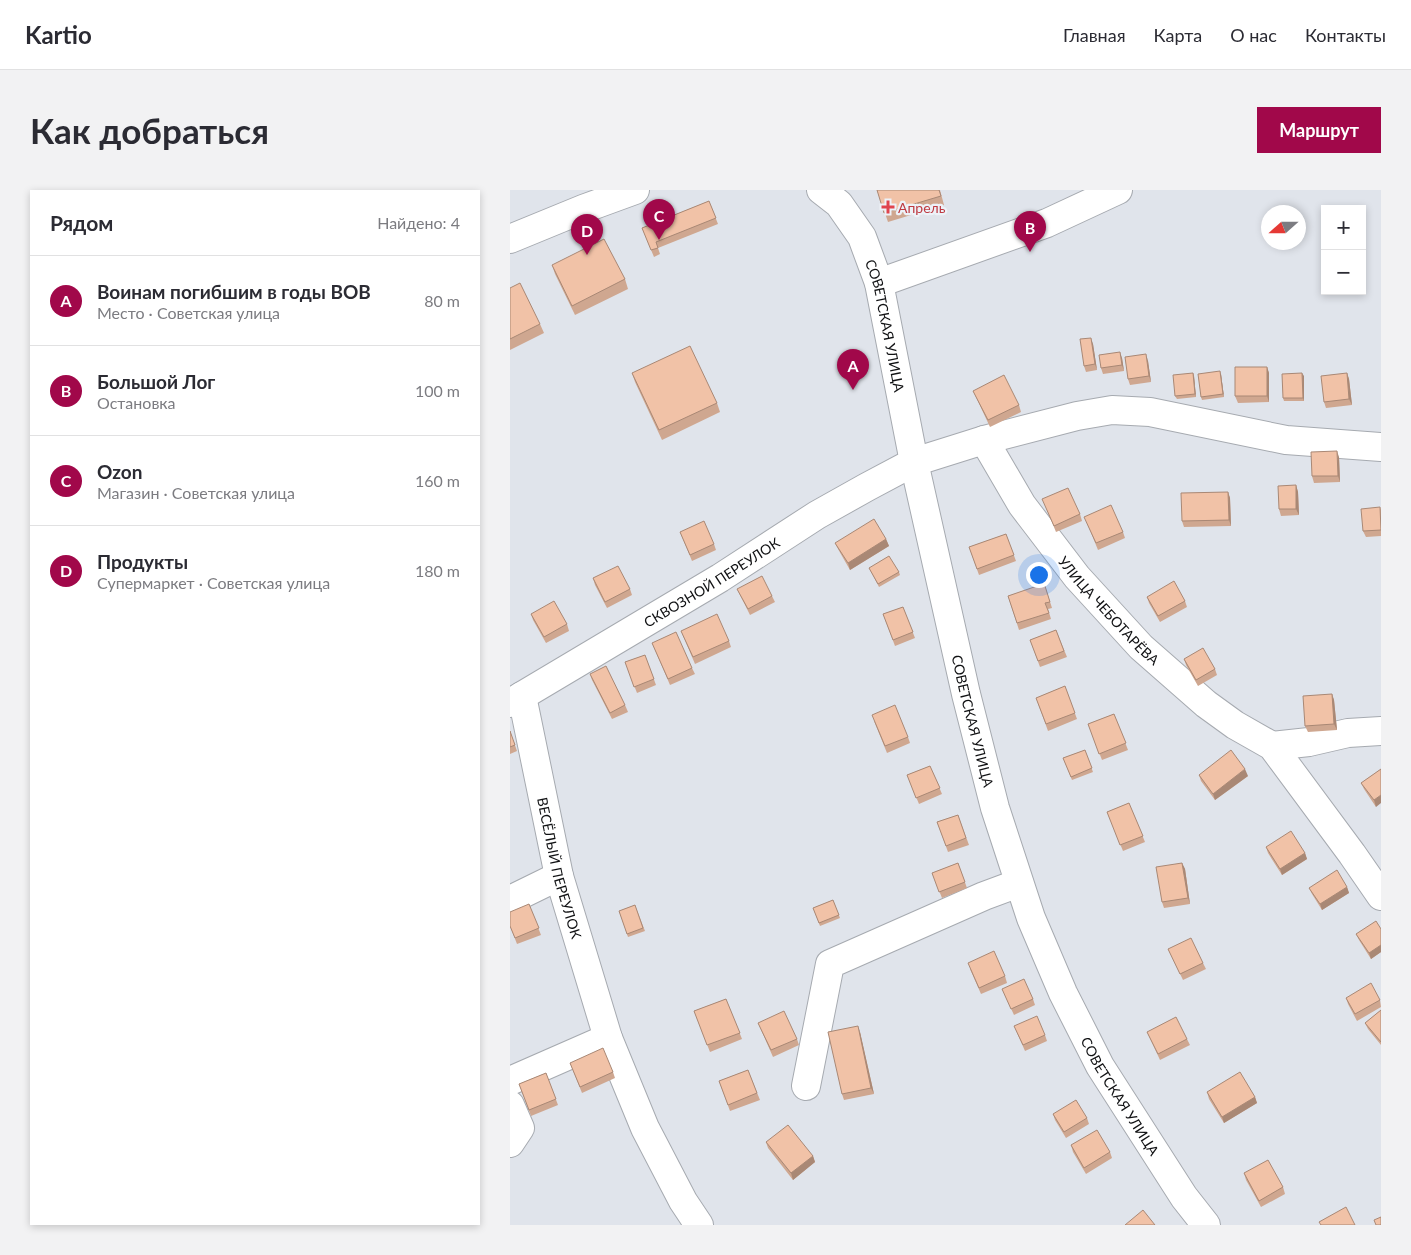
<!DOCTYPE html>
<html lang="ru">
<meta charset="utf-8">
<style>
body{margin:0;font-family:Lato,sans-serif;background:#f2f2f3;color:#2b2b33}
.controls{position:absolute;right:15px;top:15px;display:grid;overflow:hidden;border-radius:0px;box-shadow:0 2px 8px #0003}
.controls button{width:45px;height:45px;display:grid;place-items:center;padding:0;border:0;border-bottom:1px solid #e1e1e2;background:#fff;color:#2b2b33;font:25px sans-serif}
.compass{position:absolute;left:751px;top:15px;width:45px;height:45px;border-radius:50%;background:#fff;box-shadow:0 2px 8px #0003;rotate:249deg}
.you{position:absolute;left:528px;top:384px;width:18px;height:18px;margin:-12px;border:4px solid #fff;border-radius:50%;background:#1a73e8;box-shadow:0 0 0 8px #1a73e833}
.badge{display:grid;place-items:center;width:32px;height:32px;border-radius:50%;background:#a1084a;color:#fff;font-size:16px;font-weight:700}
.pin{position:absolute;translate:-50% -41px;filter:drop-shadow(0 1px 2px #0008)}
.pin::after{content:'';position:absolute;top:26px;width:18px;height:15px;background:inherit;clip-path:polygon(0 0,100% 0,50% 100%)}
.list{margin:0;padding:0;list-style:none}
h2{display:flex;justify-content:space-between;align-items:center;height:65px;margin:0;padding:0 20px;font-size:21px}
h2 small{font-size:16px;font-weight:400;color:#7c7c81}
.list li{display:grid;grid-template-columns:32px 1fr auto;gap:15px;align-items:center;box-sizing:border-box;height:90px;padding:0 20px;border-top:1px solid #e1e1e2}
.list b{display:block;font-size:19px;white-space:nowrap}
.list p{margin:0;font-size:16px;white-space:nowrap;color:#7c7c81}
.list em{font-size:16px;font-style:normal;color:#7c7c81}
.map{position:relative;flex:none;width:871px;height:1035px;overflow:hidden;border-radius:0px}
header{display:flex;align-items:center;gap:30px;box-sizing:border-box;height:70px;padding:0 25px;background:#fff;border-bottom:1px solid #e1e1e2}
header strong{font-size:24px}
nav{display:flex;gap:28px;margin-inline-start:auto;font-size:18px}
.intro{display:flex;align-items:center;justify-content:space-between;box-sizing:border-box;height:120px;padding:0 30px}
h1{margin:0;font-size:35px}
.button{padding:12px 22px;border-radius:0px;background:#a1084a;color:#fff;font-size:18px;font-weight:700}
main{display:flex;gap:30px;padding:0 30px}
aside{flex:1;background:#fff;border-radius:0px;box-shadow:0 2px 8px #0003}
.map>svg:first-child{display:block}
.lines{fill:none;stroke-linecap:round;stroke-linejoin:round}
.minor-casing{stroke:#a6aab0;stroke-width:30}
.major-casing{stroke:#a6aab0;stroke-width:30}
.minor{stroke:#fff;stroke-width:28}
.major{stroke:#fff;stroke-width:28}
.wall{fill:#cfa790}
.shaded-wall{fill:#a98875}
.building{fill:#f1c2a7;stroke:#a98875}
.health-dot{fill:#e0444e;stroke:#edf2f8;stroke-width:2}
.labels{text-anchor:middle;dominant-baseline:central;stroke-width:4.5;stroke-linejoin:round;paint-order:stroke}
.health-label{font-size:14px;fill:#be3a42;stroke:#edf2f8;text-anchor:start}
.street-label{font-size:14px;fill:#101113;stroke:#edf2f8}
</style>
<header>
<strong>Kartio</strong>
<nav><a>Главная</a><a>Карта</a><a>О нас</a><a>Контакты</a></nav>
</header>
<div class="intro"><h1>Как добраться</h1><a class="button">Маршрут</a></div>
<main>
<aside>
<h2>Рядом<small>Найдено: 4</small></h2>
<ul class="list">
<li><span class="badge">A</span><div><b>Воинам погибшим в годы ВОВ</b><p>Место · Советская улица</p></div><em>80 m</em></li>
<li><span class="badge">B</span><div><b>Большой Лог</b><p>Остановка</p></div><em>100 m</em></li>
<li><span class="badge">C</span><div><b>Ozon</b><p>Магазин · Советская улица</p></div><em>160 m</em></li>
<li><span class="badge">D</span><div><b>Продукты</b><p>Супермаркет · Советская улица</p></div><em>180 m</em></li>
</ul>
</aside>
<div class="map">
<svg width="871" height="1035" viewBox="0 0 871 1035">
<rect width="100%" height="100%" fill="#e0e4eb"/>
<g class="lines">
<!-- minor casing -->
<g class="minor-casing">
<g id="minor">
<path d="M369 93 537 33 608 0"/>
<path id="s1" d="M474 250 512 315 567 387 631 457 696 514 725 535 762 556 842 664 871 706"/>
<path id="s2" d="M12 506 49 686 98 848 135 938 173 1011 189 1035"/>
<path id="s3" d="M0 513 210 388 307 325 357 297 404 272 474 250 567 226 602 220 640 222 776 250 871 257"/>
<path d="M762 556 799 552 838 543 871 541"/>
<path d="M0 710 49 686"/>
<path d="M0 891 98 848"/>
<path d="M296 896 320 774 474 706 509 693"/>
<path d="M0 915 10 938 0 953"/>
</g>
</g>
<!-- major casing -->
<g class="major-casing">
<g id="major">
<path id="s4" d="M311 0 329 14 352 47 369 93 404 272 456 504 485 618 521 728 553 803 590 876 674 1007 696 1035"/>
<path d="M0 49 73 19 125 0"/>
</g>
</g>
<!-- minor -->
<use href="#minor" class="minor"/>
<!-- major -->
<use href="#major" class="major"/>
</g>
<!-- wall -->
<path class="wall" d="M367 0H430L434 15 378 32Z
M199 11 208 34 148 58 150 64 144 67 132 38Z
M42 75 115 89 118 99 65 125 45 84Z
M0 98 30 134 34 143 0 160Z
M583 154 587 180 576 182 574 176Z
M612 168 614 181 593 184 591 178Z
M638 171 641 192 620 195 618 189Z
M757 177 759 183V212L728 213 725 206Z
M122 183 207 213 210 222 152 250 125 192Z
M683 183 684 186 686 207 667 209 665 206Z
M837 183 839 189 842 215 816 218 814 212Z
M711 184 714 207 692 210 691 207Z
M794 186V211H774L773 208Z
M463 201 509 215 511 222 480 237Z
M829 267 830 292 804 293 802 286Z
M786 295 788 302 789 325 771 326 769 319Z
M718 302 720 308 721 336 674 337 672 331Z
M535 315 570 324 572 331 546 342Z
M870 317 871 320V346L856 347 853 341Z
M577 333 613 342 615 348 588 360Z
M170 342 204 354 206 360 182 371Z
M496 344 506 371 469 385 459 357Z
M376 349 379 356 340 380 328 359 325 353Z
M359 378 389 382 390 385 369 397Z
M83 388 120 399 122 405 97 418 85 395Z
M535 396 542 418 538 419 541 429 509 440 498 406Z
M227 399 262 406 265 412 240 425Z
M637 407 675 411 677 417 650 432 639 413Z
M393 417 405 448 385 456 373 424Z
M21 424 57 434 59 441 36 453 23 430Z
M546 440 557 467 530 477 520 450Z
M171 441 219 451 221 457 185 474Z
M142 453 182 478 185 484 160 495Z
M135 465 146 495 127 503 115 472Z
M674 469 705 479 707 485 688 496 676 475Z
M80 484 115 515 118 522 102 529 82 490Z
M555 496 567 529 538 541 526 508Z
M822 504 824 510 827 540 798 542 795 536Z
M604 524 618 560 592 570 578 534Z
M364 531 398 547 400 553 377 563Z
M0 541 7 561 0 564Z
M575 560 583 582 562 590 553 568Z
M420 576 432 604 409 614 397 585Z
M871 579 866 617 854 599 851 593Z
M689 585 738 586 705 610 691 591Z
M619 613 635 652 613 661 597 622Z
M448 625 459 655 438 662 427 632Z
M756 657 795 663 797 669 772 685 758 663Z
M448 673 457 698 432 708 422 683Z
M672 673 675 679 680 714 654 718 652 712Z
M837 697 839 703 812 720 802 704 799 698Z
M323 710 330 728 310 736 303 718Z
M19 714 31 745 7 754 0 736Z
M125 715 135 741 118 747 109 721Z
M871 739V762L861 769 849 750 846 744Z
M658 759 693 773 696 779 673 790Z
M460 779 495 786 497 793 471 804Z
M492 799 523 809 525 815 504 825Z
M836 808 870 810 871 817 847 831 838 814Z
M216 809 232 849 200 862 184 821Z
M871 820V855L858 839 855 833Z
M248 833 287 849 289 855 263 867Z
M504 836 535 845 537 851 515 861Z
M350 842 364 904 334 910 332 904Z
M637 842 677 849 680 855 650 870Z
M60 873 103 882 105 888 72 903Z
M238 880 250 910 220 921 209 891Z
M36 883 48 915 21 926 9 894Z
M697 902 745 907 747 913 714 933 699 909Z
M543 924 577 928 579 934 556 948 545 930Z
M256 952 303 966 305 972 283 990 258 958Z
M561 955 600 962 602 968 576 984 563 962Z
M734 983 773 997 775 1004 751 1017 736 990Z"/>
<!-- shaded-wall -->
<path class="shaded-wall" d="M581 148 583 154 587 180 585 174Z
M610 162 612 168 614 181 612 175Z
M636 164 638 171 641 192 639 186Z
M757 177 759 183V212L757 206Z
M710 181 711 184 714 207 713 204Z
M683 183 684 186 686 207 685 204Z
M792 183 794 186V211L793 208Z
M837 183 839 189 842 215 839 209Z
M827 261 829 267 830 292 828 286Z
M786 295 788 302 789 325 786 319Z
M718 302 720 308 721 336 719 330Z
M376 349 379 356 340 380 338 373Z
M822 504 824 510 827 540 824 534Z
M735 579 738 586 705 610 703 604Z
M871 605V613L866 617 864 610Z
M795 663 797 669 772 685 770 679Z
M672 673 675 679 680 714 678 708Z
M837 697 839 703 812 720 810 714Z
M871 755V762L861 769 859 763Z
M348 836 350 842 364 904 361 898Z
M745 907 747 913 714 933 712 927Z
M303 966 305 972 283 990 281 983Z"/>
<!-- building -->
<path class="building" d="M367 0H429L431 6 374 23Z
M199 11 206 28 146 52 148 58 141 60 132 38Z
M94 49 115 89 62 116 42 75Z
M10 93 30 134 0 149V98Z
M581 148 585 174 574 176 570 149Z
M180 156 207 213 149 240 122 183Z
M610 162 612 175 591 178 589 165Z
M636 164 639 186 618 189 615 167Z
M725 177H757V206H725Z
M710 181 713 204 691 207 688 184Z
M683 183 685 204 665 206 663 185Z
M792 183 793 208H773L772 184Z
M837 183 839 209 814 212 811 186Z
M494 185 509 215 478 230 463 201Z
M827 261 828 286H802L801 262Z
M786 295V319H769L768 296Z
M558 298 570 324 544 336 532 309Z
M718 302 719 330 672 331 671 303Z
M601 315 613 342 586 353 574 327Z
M870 317 871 340 853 341 851 319Z
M364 329 376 349 338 373 325 353Z
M194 331 204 354 180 365 170 342Z
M496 344 504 365 467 379 459 357Z
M379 366 389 382 368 394 359 378Z
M108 376 120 399 95 412 83 388Z
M252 386 262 406 238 419 227 399Z
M664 391 675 411 648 426 637 407Z
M530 395V397L535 396 540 412 535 413 539 423 507 433 498 406Z
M44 411 57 434 34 447 21 424Z
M393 417 403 442 383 450 373 424Z
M207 424 219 451 183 467 171 441Z
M546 440 554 461 528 471 520 450Z
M166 442 182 478 158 489 142 453Z
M693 458 705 479 686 490 674 469Z
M135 465 144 489 124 497 115 472Z
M96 476 115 515 100 523 80 484Z
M555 496 565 523 536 534 526 508Z
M822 504 824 534 795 536 793 506Z
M385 515 398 547 375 556 362 525Z
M604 524 616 553 589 564 578 534Z
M0 541 5 555 0 557Z
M575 560 582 578 561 587 553 568Z
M721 560 735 579 703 604 689 585Z
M420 576 430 598 406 608 397 585Z
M871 579V605L864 610 851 593Z
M619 613 633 646 610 655 597 622Z
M448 625 456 648 436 656 427 632Z
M781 641 795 663 770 679 756 657Z
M448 673 455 692 429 702 422 683Z
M672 673 678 708 652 712 646 677Z
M827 680 837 697 810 714 799 698Z
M323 710 329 725 309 733 303 718Z
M19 714 29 738 5 748 0 736V722Z
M125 715 133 738 117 744 109 721Z
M866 731 871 739V755L859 763 846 744Z
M681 748 693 773 670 784 658 759Z
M484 761 495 786 469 798 458 773Z
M514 789 523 809 501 819 492 799Z
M861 793 870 810 845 824 836 808Z
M216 809 230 843 197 855 184 821Z
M871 820V852L855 833Z
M274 821 287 849 261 860 248 833Z
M527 826 535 845 513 855 504 836Z
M666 827 677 849 648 864 637 842Z
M348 836 361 898 332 904 318 842Z
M93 858 103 882 70 897 60 873Z
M238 880 247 903 218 915 209 891Z
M730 882 745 907 712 927 697 902Z
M36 883 46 909 19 920 9 894Z
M566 910 577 928 554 942 543 924Z
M278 935 303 966 281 983 256 952Z
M587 940 600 962 574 978 561 955Z
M758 970 773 997 749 1011 734 983Z
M836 1017 845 1035H811L809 1032Z
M633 1020 645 1035H615Z
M871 1027V1035H866L864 1030Z"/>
<!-- markers -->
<path class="health-dot" d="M375.5 9.5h5v5h5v5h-5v5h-5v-5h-5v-5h5z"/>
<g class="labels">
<!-- health labels -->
<g class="health-label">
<text x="388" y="17">Апрель</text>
</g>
<!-- street labels -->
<g class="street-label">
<text stroke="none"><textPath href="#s4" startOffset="155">СОВЕТСКАЯ УЛИЦА</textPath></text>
<text stroke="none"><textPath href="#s3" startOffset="235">СКВОЗНОЙ ПЕРЕУЛОК</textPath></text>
<text stroke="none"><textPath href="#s1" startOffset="212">УЛИЦА ЧЕБОТАРЁВА</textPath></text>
<text stroke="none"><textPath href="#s4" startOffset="560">СОВЕТСКАЯ УЛИЦА</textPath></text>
<text stroke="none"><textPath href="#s2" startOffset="176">ВЕСЁЛЫЙ ПЕРЕУЛОК</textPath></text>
<text stroke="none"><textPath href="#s4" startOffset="965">СОВЕТСКАЯ УЛИЦА</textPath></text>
</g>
</g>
</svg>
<div class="controls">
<button>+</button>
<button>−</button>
</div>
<svg class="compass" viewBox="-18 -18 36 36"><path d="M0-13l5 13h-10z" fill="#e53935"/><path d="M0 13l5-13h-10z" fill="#7c7c81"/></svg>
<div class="you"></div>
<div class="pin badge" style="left:343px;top:200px">A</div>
<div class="pin badge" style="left:520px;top:62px">B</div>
<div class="pin badge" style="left:149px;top:50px">C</div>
<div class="pin badge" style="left:77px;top:65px">D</div>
</div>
</main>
